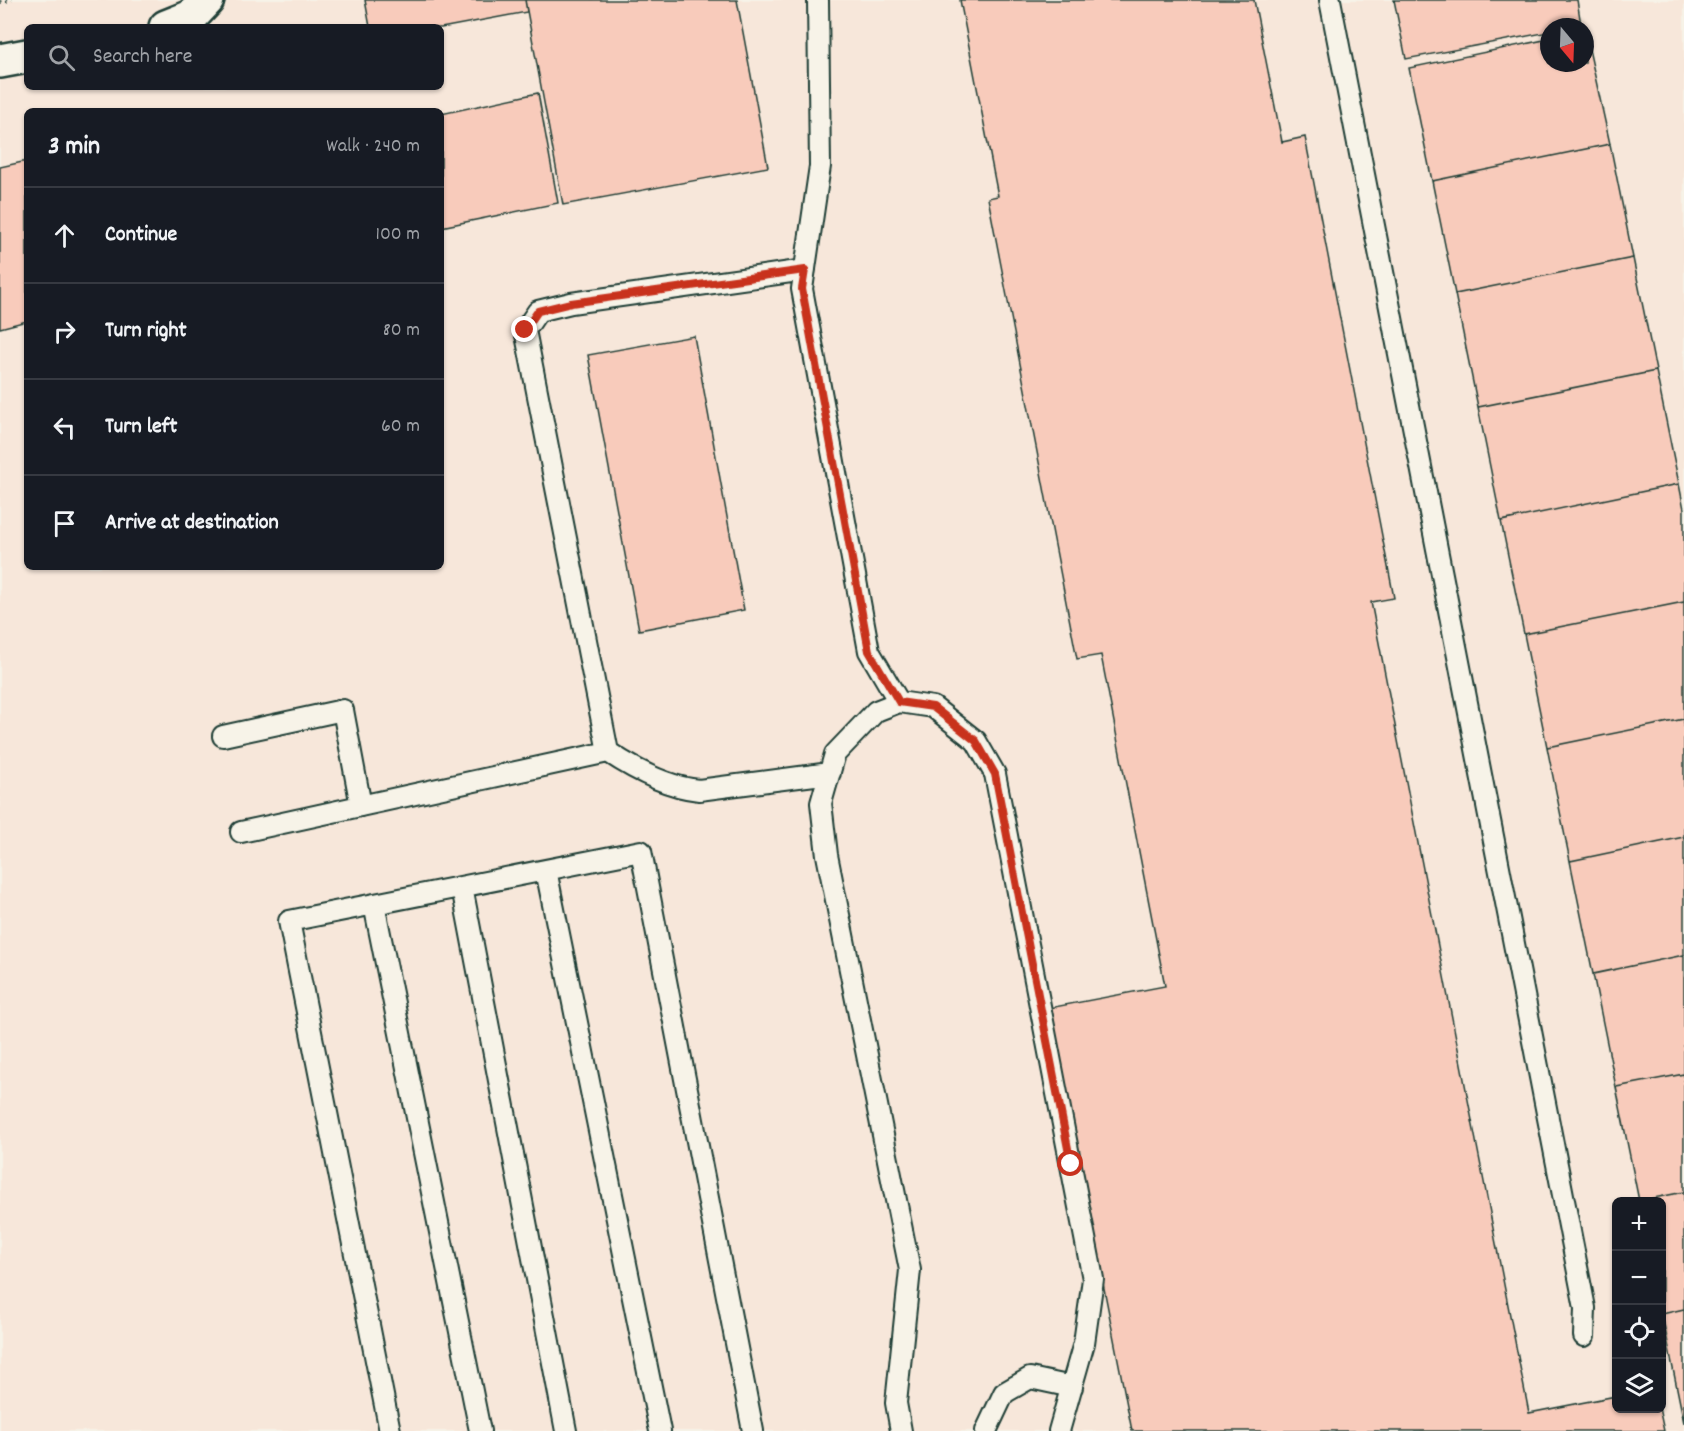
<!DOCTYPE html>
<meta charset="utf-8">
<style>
body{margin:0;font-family:Dekko,sans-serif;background:#20242c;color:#f1f3f6}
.controls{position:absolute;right:18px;bottom:18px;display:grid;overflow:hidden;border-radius:9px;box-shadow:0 2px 4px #0004}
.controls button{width:54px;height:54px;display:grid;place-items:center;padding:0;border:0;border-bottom:2px solid #363941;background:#171b24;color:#f1f3f6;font:30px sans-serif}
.compass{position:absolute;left:1540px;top:18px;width:54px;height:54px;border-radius:50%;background:#171b24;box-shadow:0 2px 4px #0004;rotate:161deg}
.stop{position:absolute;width:18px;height:18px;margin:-14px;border:4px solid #c8321e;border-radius:50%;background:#fff}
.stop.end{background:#c8321e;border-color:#fff;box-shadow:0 2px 6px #0008}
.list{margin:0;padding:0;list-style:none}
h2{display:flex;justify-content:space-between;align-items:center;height:78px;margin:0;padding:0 24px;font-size:26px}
h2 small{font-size:20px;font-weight:400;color:#9ea1a6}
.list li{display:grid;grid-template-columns:39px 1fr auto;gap:18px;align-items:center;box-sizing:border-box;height:96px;padding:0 24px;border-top:2px solid #363941}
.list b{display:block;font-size:22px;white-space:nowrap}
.list em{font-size:20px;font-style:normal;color:#9ea1a6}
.icon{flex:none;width:33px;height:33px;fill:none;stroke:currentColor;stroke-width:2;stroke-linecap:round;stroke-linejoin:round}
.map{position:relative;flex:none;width:1684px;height:1431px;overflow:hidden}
.search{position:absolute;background:#171b24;box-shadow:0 2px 4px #0004;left:24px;top:24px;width:420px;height:66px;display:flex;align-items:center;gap:15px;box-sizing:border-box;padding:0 21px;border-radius:9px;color:#9ea1a6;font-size:22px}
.panel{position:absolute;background:#171b24;box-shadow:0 2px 4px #0004;left:24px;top:108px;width:420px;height:462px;border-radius:9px}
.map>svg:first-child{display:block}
.built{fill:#f7e7da;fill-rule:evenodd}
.building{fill:#f8cbbb;stroke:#1f3d34;stroke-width:1.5}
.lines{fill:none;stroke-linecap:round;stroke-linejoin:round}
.lane-casing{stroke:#1f3d34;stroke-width:24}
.street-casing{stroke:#1f3d34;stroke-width:38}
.path{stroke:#1f3d34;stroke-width:4;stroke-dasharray:1.5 4.5;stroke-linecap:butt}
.lane{stroke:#f7f3e8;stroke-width:20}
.street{stroke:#f7f3e8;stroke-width:33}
.route{stroke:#c8321e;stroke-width:8}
</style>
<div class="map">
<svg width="1684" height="1431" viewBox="0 0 1684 1431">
<rect width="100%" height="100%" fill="#f7f3e8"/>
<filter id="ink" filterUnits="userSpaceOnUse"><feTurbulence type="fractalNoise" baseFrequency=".0167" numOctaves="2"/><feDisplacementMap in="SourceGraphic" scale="12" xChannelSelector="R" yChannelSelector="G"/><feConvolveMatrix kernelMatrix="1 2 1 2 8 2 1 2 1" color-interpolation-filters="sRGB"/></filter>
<g filter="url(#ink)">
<!-- built -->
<path class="built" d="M0 0H1684V1431H0ZM27 27H441V87H27ZM1549 27H1585V63H1549ZM27 111H441V567H27ZM1616 1202H1662V1408H1616Z"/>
<!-- building -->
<path class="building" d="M365 0H525L527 12 441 28 370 27Z
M525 0H737L768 167 563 205Z
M960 0H1254L1282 142 1305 137 1394 598 1371 602 1529 1413 1616 1396V1408H1659L1664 1431H1132L1049 1008 1165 986 1101 655 1077 659 988 198 998 196Z
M1394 0H1577L1581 25 1549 27V32L1406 59Z
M1585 31 1610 144 1432 181 1409 68 1549 39V63H1585Z
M538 93 558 203 441 227V114Z
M1610 144 1633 258 1455 294 1432 181Z
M27 161V321L0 328V167Z
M1633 258 1656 371 1478 407 1455 294Z
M694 336 744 610 639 630 588 355Z
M1656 371 1679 484 1501 521 1478 407Z
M1679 484 1684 509V602L1524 634 1501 521Z
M1684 602V719L1547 747 1524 634Z
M1684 719V837L1570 861 1547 747Z
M1684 837V955L1593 974 1570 861Z
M1684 955V1074L1616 1087 1593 974Z
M1684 1074V1192L1639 1201 1616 1087Z
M1684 1192V1309L1662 1314V1202L1639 1201Z
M1684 1309V1423L1662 1314Z"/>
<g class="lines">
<!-- lane casing -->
<g class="lane-casing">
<path id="lane" d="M818 0 820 166 802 289 869 651 899 702
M1330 0 1585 1308 1584 1336
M805 270 571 303 538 311 525 330 608 752C635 770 667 787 699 790L830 773
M223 736 343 710 361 806
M241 832 608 752
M546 870 660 1431
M462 887 566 1431
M374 904 480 1431
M390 1431 289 921 641 851 753 1431
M901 1431 896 1403 910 1270 827 855 821 803 835 754 876 711 899 702 933 707 976 741 995 774 1093 1279 1084 1343 1059 1431
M986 1431 1004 1393 1030 1378 1072 1387"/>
</g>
<!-- street casing -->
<g class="street-casing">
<path id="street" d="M166 27 191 17 207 0
M0 61 27 56"/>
</g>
<!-- path -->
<path class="path" d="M0 2 12 0"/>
<!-- lane -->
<use href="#lane" class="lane"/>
<!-- street -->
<use href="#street" class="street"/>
</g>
</g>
<g class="lines" filter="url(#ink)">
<!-- route -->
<path class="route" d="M525 330 538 311 571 303 805 270 802 289 869 651 899 702 933 707 976 741 995 774 1071 1164"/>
</g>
</svg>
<div class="controls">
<button>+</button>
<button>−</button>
<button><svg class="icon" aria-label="locate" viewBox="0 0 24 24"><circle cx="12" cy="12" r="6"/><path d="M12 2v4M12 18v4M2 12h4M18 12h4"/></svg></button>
<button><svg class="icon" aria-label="layers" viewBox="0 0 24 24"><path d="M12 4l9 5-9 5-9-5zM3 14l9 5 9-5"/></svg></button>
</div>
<svg class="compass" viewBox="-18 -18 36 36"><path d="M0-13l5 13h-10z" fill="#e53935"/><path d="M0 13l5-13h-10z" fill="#9ea1a6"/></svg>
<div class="stop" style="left:1071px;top:1164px"></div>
<div class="stop end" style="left:525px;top:330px"></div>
<div class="search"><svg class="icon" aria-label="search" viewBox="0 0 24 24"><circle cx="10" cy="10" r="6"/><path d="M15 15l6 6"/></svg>Search here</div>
<section class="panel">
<h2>3 min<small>Walk · 240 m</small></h2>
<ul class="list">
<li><svg class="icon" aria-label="ahead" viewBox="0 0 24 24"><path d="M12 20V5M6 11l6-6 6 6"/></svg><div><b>Continue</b></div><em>100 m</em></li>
<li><svg class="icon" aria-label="right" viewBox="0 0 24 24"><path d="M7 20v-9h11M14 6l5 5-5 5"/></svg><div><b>Turn right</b></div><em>80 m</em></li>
<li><svg class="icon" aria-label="left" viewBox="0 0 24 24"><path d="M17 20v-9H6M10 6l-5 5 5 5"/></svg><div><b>Turn left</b></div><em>60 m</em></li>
<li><svg class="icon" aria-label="arrive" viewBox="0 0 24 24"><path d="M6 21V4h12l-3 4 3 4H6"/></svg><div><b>Arrive at destination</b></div></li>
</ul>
</section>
</div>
